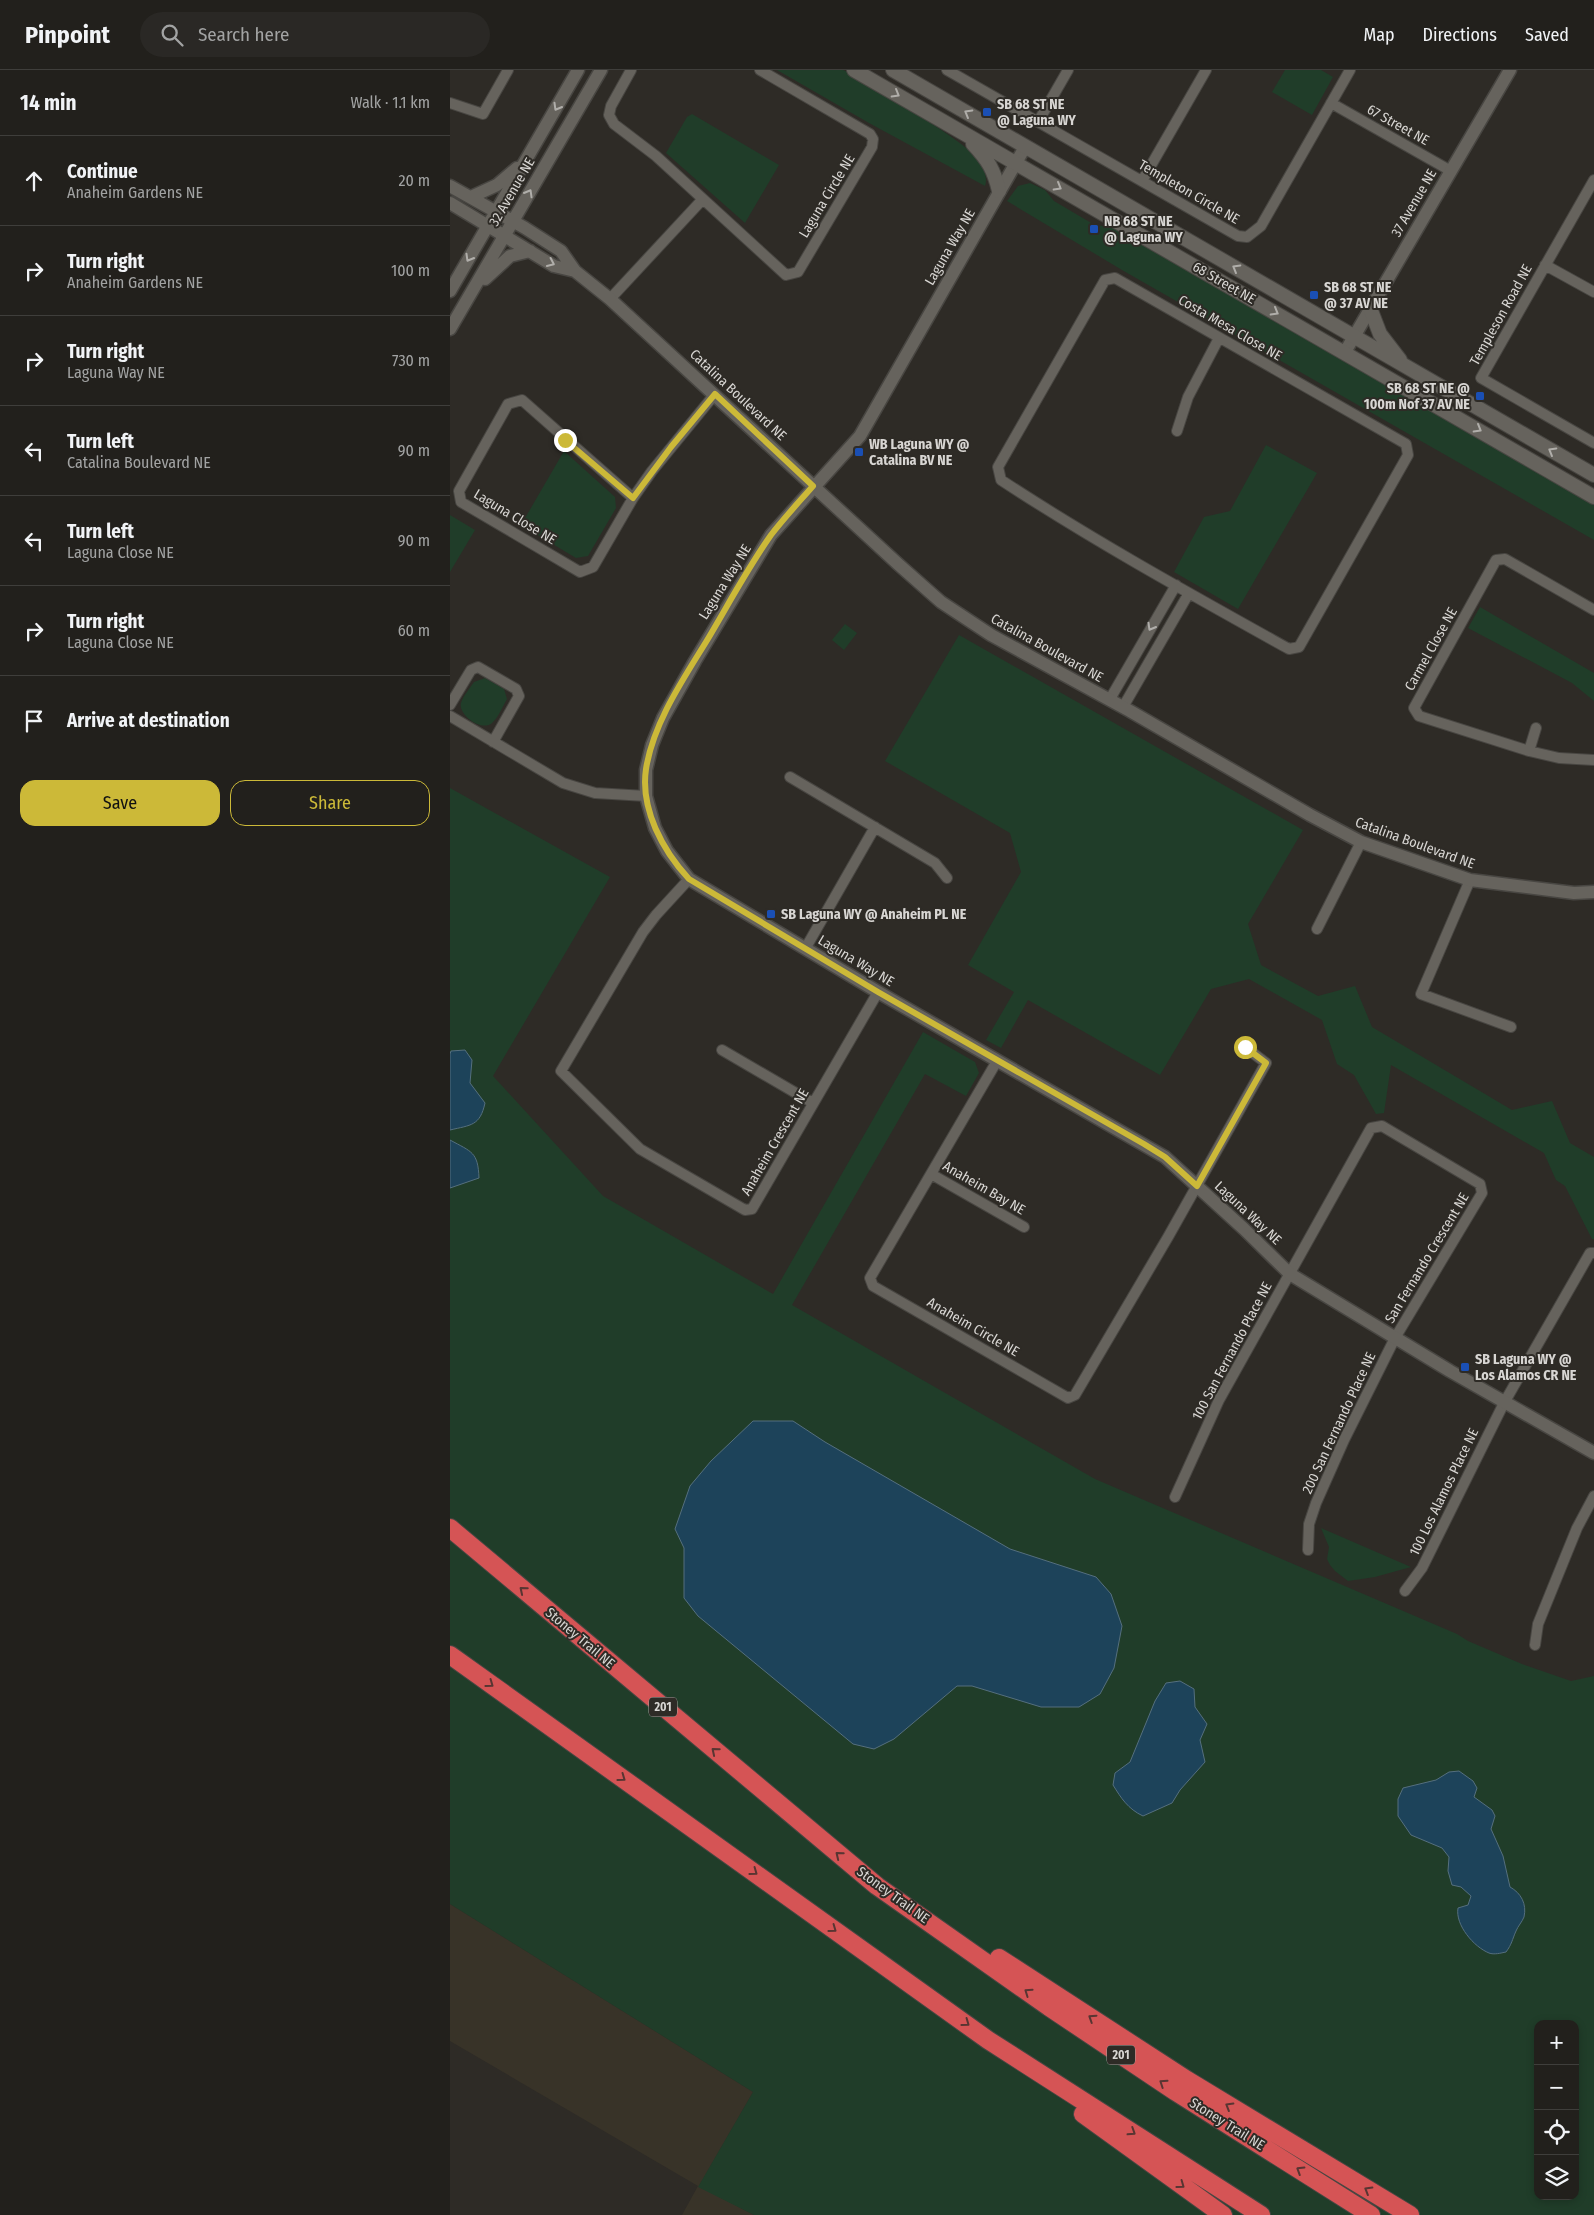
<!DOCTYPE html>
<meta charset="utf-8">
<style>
body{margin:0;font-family:"Fira Sans Condensed",sans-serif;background:#2a2825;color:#f1f3f6}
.controls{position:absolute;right:15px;bottom:15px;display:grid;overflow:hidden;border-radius:10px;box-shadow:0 2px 8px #0003}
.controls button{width:45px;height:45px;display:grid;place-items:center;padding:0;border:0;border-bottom:1px solid #3f3e3b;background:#22201c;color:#f1f3f6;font:25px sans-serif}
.stop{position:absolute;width:15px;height:15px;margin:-11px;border:4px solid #ccb938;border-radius:50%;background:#fff}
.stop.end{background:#ccb938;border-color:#fff;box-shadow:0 1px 5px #0008}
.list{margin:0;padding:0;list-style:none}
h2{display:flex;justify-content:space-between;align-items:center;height:65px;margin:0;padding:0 20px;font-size:21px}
h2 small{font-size:16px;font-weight:400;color:#a2a3a3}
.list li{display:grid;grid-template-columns:32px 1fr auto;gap:15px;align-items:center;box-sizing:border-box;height:90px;padding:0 20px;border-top:1px solid #3f3e3b}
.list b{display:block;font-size:19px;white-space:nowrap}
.list p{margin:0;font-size:16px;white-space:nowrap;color:#a2a3a3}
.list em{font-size:16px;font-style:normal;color:#a2a3a3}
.actions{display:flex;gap:10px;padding:15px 20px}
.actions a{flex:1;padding:11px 0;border:1px solid #ccb938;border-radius:15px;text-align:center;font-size:18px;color:#ccb938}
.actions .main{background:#ccb938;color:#111}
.icon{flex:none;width:28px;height:28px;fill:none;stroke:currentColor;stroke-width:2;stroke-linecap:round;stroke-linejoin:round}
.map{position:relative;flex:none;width:1144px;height:2145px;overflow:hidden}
header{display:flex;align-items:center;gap:30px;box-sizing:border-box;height:70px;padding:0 25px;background:#22201c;border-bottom:1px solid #3f3e3b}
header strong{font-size:24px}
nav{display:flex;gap:28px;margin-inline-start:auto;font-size:18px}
.search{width:350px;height:45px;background:#2a2825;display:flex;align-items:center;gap:12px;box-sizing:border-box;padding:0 18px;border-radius:28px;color:#a2a3a3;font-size:19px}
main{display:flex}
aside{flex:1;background:#22201c}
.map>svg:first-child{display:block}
.built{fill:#383328}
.green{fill:#203d29;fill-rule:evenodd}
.water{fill:#1d435a;stroke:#556f7e}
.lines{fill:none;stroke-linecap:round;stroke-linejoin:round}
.minor-casing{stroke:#484642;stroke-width:12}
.tertiary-casing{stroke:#484642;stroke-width:15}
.secondary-casing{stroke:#484642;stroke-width:16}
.motorway-casing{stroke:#484642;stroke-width:20}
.minor{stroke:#66635d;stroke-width:10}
.tertiary{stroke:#66635d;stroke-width:12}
.secondary{stroke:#66635d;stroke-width:14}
.motorway{stroke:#d55455;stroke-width:18}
.oneway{stroke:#b0aeaa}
.oneway2{stroke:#583532}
.route{stroke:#ccb938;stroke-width:6}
.transit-dot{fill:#1a4fb4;stroke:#2e2b26;stroke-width:2}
.labels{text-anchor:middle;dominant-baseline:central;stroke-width:4;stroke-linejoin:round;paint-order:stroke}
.shield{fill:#2e2b26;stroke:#a5a39f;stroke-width:1}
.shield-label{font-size:12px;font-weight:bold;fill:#d8d6d3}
.poi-label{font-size:14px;font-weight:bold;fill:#d8d6d3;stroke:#2e2b26;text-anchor:start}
.street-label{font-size:14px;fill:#d8d6d3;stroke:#2e2b26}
</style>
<header>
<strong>Pinpoint</strong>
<div class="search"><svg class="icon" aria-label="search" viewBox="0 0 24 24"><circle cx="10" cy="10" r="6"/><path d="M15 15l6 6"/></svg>Search here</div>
<nav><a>Map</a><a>Directions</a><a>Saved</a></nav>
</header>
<main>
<aside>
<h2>14 min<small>Walk · 1.1 km</small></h2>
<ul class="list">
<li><svg class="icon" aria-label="ahead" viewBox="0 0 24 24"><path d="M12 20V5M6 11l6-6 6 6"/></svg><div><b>Continue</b><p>Anaheim Gardens NE</p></div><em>20 m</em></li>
<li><svg class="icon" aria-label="right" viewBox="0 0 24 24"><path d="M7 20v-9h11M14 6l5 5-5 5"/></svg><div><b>Turn right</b><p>Anaheim Gardens NE</p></div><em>100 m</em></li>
<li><svg class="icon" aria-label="right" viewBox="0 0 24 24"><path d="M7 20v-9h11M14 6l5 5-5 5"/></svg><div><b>Turn right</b><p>Laguna Way NE</p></div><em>730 m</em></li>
<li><svg class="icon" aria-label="left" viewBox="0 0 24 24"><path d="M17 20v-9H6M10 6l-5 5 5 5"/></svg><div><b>Turn left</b><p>Catalina Boulevard NE</p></div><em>90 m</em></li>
<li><svg class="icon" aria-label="left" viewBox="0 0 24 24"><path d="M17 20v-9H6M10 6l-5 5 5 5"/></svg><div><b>Turn left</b><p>Laguna Close NE</p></div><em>90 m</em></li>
<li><svg class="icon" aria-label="right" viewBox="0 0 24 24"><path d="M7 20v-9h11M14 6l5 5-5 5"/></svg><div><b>Turn right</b><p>Laguna Close NE</p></div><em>60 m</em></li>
<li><svg class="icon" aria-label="arrive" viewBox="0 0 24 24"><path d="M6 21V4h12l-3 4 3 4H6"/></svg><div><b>Arrive at destination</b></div></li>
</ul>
<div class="actions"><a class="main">Save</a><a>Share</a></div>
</aside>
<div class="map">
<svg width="1144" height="2145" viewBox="0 0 1144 2145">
<rect width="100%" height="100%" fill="#2e2b26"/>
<!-- built -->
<path class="built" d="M0 1834 303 2022 249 2116 304 2145H232L248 2116 0 1971Z"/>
<!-- green -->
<path class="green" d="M327 0C342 0 381 0 393 0 406 4 519 75 525 86 530 94 539 104 535 116L419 53Z
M835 0H871L883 7 862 45 822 22Z
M242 44 329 95 295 153 216 83 237 47Z
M580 113 595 120 604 131 643 154 662 158 674 162 1144 434V470L672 200 557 131 568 116Z
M816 375 867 403 788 539 724 502 754 447 780 441Z
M114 381 165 427 166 438 138 486 126 488 71 455Z
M0 445 25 460 0 502Z
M1030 537 1144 603V631L1122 613 1018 558Z
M395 554 407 563 394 580 382 570Z
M509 565 853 760 798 854 811 895 868 926 905 916 922 957 1062 1040 1102 1031 1120 1073 1144 1087V1169H1142L1115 1116 1106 1110 1094 1083 941 995 934 1043 926 1044 904 1005 887 994 872 950 799 909 761 919 710 1005 578 930 551 978 536 970 564 922 518 895 571 802 560 763 435 691Z
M35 608 54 619 57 629C53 636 48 648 42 653 32 662 8 645 11 633 13 626 20 618 24 612Z
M0 718 160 807 43 1006 153 1126 323 1224 473 962 525 992 529 1003 516 1026 475 1004 342 1235 645 1409 1007 1564 1018 1571 1072 1594 1121 1611 1144 1606V2145H304L248 2117 303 2022 0 1834ZM1088 1954H1125V2126H1088Z
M871 1458 961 1497 925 1507 898 1511 885 1501 880 1495 877 1489 879 1477Z"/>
<!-- water -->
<path class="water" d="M15 980 22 990 20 1013 35 1033C30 1056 21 1055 0 1060V984L1 981Z
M0 1070C22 1082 28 1082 29 1108L0 1118Z
M303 1351H343L375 1372 560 1479 646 1507 661 1524 672 1556 664 1598 650 1624 629 1637H591L522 1616H507L444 1669 424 1679 403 1674 248 1546 234 1528V1478L225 1459 240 1416 261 1391Z
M730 1611 744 1619 745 1637 757 1654 750 1670 755 1692 730 1720 722 1733 693 1746C678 1739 671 1728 663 1715L665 1703 680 1692 705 1631 716 1613Z
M1009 1701 1023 1711 1027 1718 1024 1727 1042 1740 1045 1746 1041 1759 1053 1786 1060 1817C1071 1823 1077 1834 1074 1847 1072 1852 1068 1856 1066 1861 1062 1870 1062 1874 1056 1882 1051 1883 1044 1885 1039 1883 1024 1877 1005 1855 1008 1838L1018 1835 1021 1826 1011 1817 1002 1815 998 1801 999 1787 992 1778 961 1765 948 1746V1729L953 1718 986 1710 999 1702Z"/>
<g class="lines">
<!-- minor casing -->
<g class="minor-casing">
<path id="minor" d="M181 0 161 36 159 45 164 54 206 86 336 205 348 202 422 77 423 69 420 64 310 0
M497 0 788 166 797 167 811 156 900 0
M0 33 33 44 58 0
M881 33 1001 101
M588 52 618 0
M1144 110 1031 308 1144 373
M692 111 756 0
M1095 195 1144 222
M665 208 956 374 958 385 849 577 839 579C742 525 644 471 551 410L548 397 655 210Z
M160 229 252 130
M727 361 738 327 769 268
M183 428 72 330 58 334 9 421 11 432 130 502 143 497 183 428 202 401 265 324
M1144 540 1055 489 1046 490 964 638 969 646 1079 681 1109 688 1144 690
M660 629 726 515
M0 635 21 600 28 597 66 619 69 626 43 672
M673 637 739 523
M0 646 113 713 145 723 196 726
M1079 681 1086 658
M340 707 485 793 497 808
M239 809 206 845 193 862 111 1001 190 1079 295 1140 302 1139 428 922
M1020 810 971 924 1061 957
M867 859 911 772
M355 879 425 757
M272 980 363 1033
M547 991 420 1208 423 1216 618 1328 625 1325 718 1167 816 993 795 977
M481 1104 574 1157
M725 1427 769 1330 921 1058 932 1056 1030 1114 1032 1123 945 1268 894 1370 866 1433 859 1454 858 1480
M955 1521 972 1498 1054 1333 1140 1183H1144
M1085 1575 1088 1554 1127 1458 1144 1426"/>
</g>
<!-- tertiary casing -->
<g class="tertiary-casing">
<path id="tertiary" d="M575 77 410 366 321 465 245 591 213 648 202 675 196 700V726L205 758 217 781 239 809 428 922 715 1087 794 1159 840 1204 1000 1301 1144 1383
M0 116 75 158 111 181 125 201 160 229 448 494 491 532 541 565 680 641 860 745 911 772 1020 810 1124 823 1144 822
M21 127 47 115 67 98
M0 133 104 196 125 201
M35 209 60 186 80 181
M0 221 128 0
M0 259 151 0
M895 282 1060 0"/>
</g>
<!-- secondary casing -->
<g class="secondary-casing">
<path id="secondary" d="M404 0 1144 427
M443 0 1144 405
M523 74C538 90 544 100 549 121
M920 238 930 264 950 290"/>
</g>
<!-- motorway casing -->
<g class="motorway-casing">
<path id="motorway" d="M0 1458 427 1816 599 1937 726 2022 921 2145
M0 1585 538 1970 811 2145
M549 1888 737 2010 960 2145
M633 2044 773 2145"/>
</g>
<!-- minor -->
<use href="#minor" class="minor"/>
<!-- tertiary -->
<use href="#tertiary" class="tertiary"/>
<!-- secondary -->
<use href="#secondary" class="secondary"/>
<!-- motorway -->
<use href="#motorway" class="motorway"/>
</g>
<!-- one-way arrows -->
<defs><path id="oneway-chevron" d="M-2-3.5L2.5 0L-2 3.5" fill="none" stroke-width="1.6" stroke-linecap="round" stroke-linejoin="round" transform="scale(1.25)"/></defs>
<g class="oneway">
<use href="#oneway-chevron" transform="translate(446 24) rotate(30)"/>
<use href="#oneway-chevron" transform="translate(107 37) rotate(120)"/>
<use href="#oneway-chevron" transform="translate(518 43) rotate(-150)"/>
<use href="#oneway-chevron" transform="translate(608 117) rotate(30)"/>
<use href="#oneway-chevron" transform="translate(79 123) rotate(-60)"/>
<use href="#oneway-chevron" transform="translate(19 188) rotate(120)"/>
<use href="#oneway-chevron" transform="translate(101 193) rotate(25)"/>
<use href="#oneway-chevron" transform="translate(786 198) rotate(-150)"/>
<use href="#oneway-chevron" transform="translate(825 242) rotate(30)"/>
<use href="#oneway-chevron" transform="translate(1028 359) rotate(30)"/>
<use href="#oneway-chevron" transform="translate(1102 381) rotate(-150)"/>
<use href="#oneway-chevron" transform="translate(701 557) rotate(120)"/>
</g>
<g class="oneway2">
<use href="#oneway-chevron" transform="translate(73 1520) rotate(-140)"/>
<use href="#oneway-chevron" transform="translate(40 1614) rotate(36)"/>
<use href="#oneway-chevron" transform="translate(265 1681) rotate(-140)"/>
<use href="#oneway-chevron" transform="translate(172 1708) rotate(36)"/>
<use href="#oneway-chevron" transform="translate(389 1785) rotate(-141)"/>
<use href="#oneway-chevron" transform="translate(304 1802) rotate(36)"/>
<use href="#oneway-chevron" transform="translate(383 1859) rotate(36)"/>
<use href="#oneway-chevron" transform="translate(578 1922) rotate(-145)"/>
<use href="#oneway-chevron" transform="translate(642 1948) rotate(-147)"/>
<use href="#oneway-chevron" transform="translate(516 1953) rotate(36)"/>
<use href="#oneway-chevron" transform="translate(713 2013) rotate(-146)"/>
<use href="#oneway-chevron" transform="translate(779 2036) rotate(-149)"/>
<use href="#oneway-chevron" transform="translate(682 2062) rotate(33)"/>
<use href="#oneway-chevron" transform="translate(850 2100) rotate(-148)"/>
<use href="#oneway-chevron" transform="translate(731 2115) rotate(36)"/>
<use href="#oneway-chevron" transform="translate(918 2120) rotate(-149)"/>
</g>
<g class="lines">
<!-- route -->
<path class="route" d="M115 370 183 428 221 377 265 324 363 416C349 432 334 448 321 465 297 499 277 537 256 572 232 611 203 654 196 699 190 739 213 781 239 809L428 922 694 1074 715 1087 747 1116 816 993 795 977"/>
</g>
<!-- markers -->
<g class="transit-dot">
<rect x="532" y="37" width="10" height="10" rx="2.5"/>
<rect x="639" y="154" width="10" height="10" rx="2.5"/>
<rect x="859" y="220" width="10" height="10" rx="2.5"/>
<rect x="1025" y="321" width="10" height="10" rx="2.5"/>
<rect x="404" y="377" width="10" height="10" rx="2.5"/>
<rect x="316" y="839" width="10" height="10" rx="2.5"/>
<rect x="1010" y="1292" width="10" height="10" rx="2.5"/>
</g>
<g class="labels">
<!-- shield labels -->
<g class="shield">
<rect x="199" y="1627.5" width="28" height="19" rx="4"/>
<rect x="657" y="1975.5" width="28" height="19" rx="4"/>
</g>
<g class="shield-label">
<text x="213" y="1637">201</text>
<text x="671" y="1985">201</text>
</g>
<!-- poi labels -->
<g class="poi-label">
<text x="547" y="34">SB 68 ST NE<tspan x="547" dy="16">@ Laguna WY</tspan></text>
<text x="654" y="151">NB 68 ST NE<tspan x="654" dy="16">@ Laguna WY</tspan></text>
<text x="874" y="217">SB 68 ST NE<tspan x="874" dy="16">@ 37 AV NE</tspan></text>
<text x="1020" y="318" text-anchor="end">SB 68 ST NE @<tspan x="1020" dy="16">100m Nof 37 AV NE</tspan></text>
<text x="419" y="374">WB Laguna WY @<tspan x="419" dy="16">Catalina BV NE</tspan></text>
<text x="331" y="844">SB Laguna WY @ Anaheim PL NE</text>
<text x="1025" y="1289">SB Laguna WY @<tspan x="1025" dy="16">Los Alamos CR NE</tspan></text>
</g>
<!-- street labels -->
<g class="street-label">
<text transform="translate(948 55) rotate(29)">67 Street NE</text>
<text transform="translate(62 122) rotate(-60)">32 Avenue NE</text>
<text transform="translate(739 122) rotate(30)">Templeton Circle NE</text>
<text transform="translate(377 126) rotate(-59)">Laguna Circle NE</text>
<text transform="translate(964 133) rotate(-60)">37 Avenue NE</text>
<text transform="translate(500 177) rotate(-60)">Laguna Way NE</text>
<text transform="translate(774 213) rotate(30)">68 Street NE</text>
<text transform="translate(1051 245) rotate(-61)">Templeson Road NE</text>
<text transform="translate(780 258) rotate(30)">Costa Mesa Close NE</text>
<text transform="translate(288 325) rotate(43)">Catalina Boulevard NE</text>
<text transform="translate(65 447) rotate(31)">Laguna Close NE</text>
<text transform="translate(275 512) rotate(-58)">Laguna Way NE</text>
<text transform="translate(597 578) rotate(29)">Catalina Boulevard NE</text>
<text transform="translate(981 579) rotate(-61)">Carmel Close NE</text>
<text transform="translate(965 773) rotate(20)">Catalina Boulevard NE</text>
<text transform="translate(406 891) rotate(31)">Laguna Way NE</text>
<text transform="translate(325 1072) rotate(-60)">Anaheim Crescent NE</text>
<text transform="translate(534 1118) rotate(30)">Anaheim Bay NE</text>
<text transform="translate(798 1143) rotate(43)">Laguna Way NE</text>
<text transform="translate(977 1188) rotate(-59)">San Fernando Crescent NE</text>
<text transform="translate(523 1257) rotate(30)">Anaheim Circle NE</text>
<text transform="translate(782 1281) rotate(-62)">100 San Fernando Place NE</text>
<text transform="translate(889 1353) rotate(-65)">200 San Fernando Place NE</text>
<text transform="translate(994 1422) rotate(-64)">100 Los Alamos Place NE</text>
<text transform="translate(130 1568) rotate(40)">Stoney Trail NE</text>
<text transform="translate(443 1825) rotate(36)">Stoney Trail NE</text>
<text transform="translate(777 2054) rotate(32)">Stoney Trail NE</text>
</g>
</g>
</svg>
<div class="controls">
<button>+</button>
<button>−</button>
<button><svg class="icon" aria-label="locate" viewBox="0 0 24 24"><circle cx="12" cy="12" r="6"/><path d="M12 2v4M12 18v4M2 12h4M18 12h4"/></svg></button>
<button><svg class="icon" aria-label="layers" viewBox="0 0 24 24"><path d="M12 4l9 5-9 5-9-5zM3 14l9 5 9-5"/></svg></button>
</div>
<div class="stop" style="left:795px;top:977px"></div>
<div class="stop end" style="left:115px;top:370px"></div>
</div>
</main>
